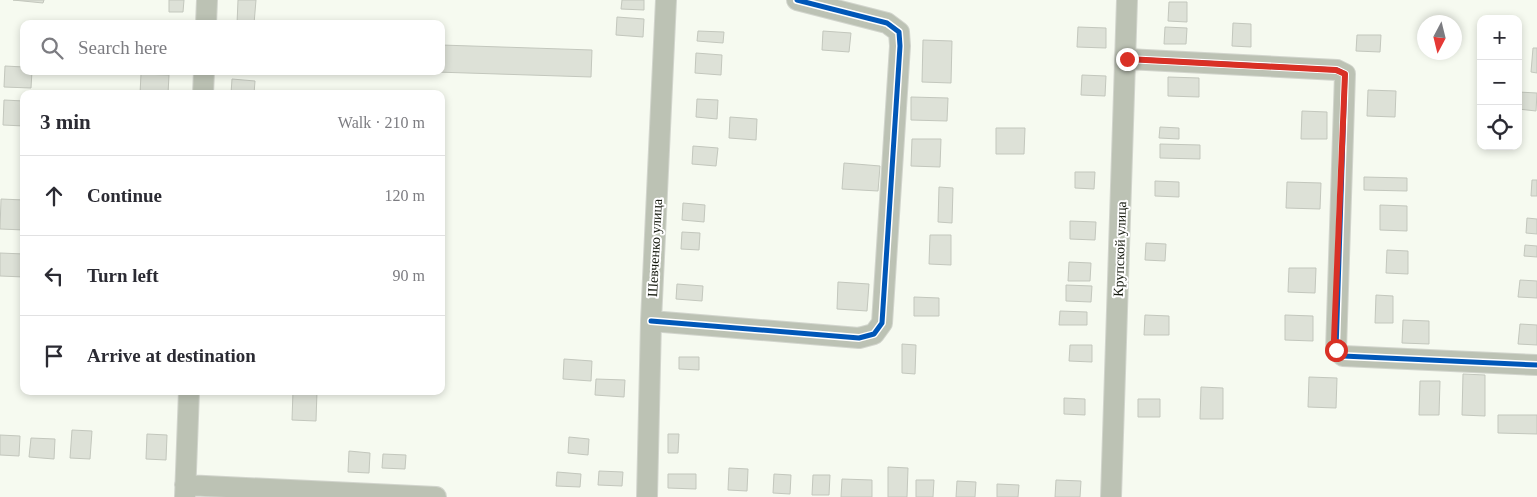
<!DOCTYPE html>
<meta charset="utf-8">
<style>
body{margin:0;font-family:Georgia,serif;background:#f2f2f3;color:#2b2b33}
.controls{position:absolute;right:15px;top:15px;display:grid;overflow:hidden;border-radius:10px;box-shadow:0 2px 8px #0003}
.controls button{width:45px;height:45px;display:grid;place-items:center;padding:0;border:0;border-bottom:1px solid #e1e1e2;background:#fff;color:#2b2b33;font:25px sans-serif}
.compass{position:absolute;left:1417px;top:15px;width:45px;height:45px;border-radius:50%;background:#fff;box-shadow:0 2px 8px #0003;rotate:187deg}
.stop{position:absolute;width:15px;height:15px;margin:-11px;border:4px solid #d93025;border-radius:50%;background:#fff}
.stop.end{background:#d93025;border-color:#fff;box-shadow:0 1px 5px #0008}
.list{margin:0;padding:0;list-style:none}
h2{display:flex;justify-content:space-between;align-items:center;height:65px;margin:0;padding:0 20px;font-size:21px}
h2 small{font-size:16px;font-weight:400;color:#7c7c81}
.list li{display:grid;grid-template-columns:32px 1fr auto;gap:15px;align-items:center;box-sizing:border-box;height:80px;padding:0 20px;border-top:1px solid #e1e1e2}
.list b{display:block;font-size:19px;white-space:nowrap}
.list em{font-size:16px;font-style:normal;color:#7c7c81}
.icon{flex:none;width:28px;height:28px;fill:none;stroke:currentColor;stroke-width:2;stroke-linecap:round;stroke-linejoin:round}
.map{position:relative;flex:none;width:1537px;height:497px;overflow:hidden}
.search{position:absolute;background:#fff;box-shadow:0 2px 8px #0003;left:20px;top:20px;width:425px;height:55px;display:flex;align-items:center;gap:12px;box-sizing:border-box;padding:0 18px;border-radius:10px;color:#7c7c81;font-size:19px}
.panel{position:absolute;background:#fff;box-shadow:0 2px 8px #0003;left:20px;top:90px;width:425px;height:305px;border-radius:10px}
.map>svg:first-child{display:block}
.building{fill:#dde1d7;stroke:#c3c7bd}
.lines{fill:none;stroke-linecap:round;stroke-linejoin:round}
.minor-casing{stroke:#d2d5cd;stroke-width:22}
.minor{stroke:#bcc2b4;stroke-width:20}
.cycleway-casing{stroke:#fff;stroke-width:8}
.cycleway{stroke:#0057b8;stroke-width:5}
.route{stroke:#d93025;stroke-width:6}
.labels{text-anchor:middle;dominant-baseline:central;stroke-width:4;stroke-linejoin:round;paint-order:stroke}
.street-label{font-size:14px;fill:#15190e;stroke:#fff}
</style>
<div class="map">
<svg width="1537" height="497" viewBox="0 0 1537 497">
<rect width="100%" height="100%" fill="#f6faf0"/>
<!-- building -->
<path class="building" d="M13 0H44L43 3Z
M169 0H184L183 12H169Z
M238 0H256L254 24H237Z
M622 0H644V10L621 9Z
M1169 2H1187V22L1168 21Z
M617 17 644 19 643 37 616 35Z
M1233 23 1251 24V47L1232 46Z
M1078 27 1106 28V48L1077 47Z
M1165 27 1187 28 1186 44H1164Z
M698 31 724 32 723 43 697 41Z
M823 31 851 33 849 52 822 50Z
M1357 35H1381L1380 52 1356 51Z
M923 40 952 41 951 83 922 82Z
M441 45 592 50 591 77 436 72 441 71Z
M1533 48H1537V73L1531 72Z
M696 53 722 55 721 75 695 73Z
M5 66 24 67V71H32L31 88 4 87Z
M141 74 169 75 168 94H140Z
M1082 75 1106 76 1105 96 1081 95Z
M1168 77 1199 78V97L1168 96Z
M232 79 255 81 254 94H231Z
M1368 90 1396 91 1395 117 1367 116Z
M1518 92 1537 93 1536 111 1518 109Z
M911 97 948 98 947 121 911 120Z
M697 99 718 100 717 119 696 117Z
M4 100 24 101V126L3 125Z
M1302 111 1327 112V139H1301Z
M730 117 757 119 756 140 729 138Z
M1160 127 1179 128V139L1159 138Z
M996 128H1025L1024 154H996Z
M912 139H941L940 167 911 166Z
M1160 144 1200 145V159L1160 158Z
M693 146 718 148 716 166 692 164Z
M844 163 880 166 878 191 842 189Z
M1075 172H1095L1094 189 1075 188Z
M1364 177 1407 178V191L1364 190Z
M1532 180H1537V196H1531Z
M1155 181 1179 182V197L1155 196Z
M1287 182 1321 183 1320 209 1286 208Z
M939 187 953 188 952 223 938 222Z
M1 199 24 200V230L0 229Z
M683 203 705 205 704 222 682 220Z
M1380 205 1407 206V231L1380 230Z
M1527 218 1537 219V234L1526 233Z
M1070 221 1096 222 1095 240 1070 239Z
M682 232 700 233 699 250 681 249Z
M930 235H951V265L929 264Z
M1146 243 1166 244 1165 261 1145 260Z
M1525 245 1537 246V257L1524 256Z
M1387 250 1408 251V274L1386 273Z
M0 253 24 254V277L0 276Z
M1069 262 1091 263 1090 281H1068Z
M1289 268H1316L1315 293 1288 292Z
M1520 280 1537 281V298L1518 297Z
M838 282 869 284 867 311 837 309Z
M677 284 703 286 702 301 676 299Z
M1066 285 1092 286 1091 302 1066 301Z
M1376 295 1393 296V323H1375Z
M914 297 939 298V316H914Z
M1060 311 1087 312V325H1059Z
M1145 315 1169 316V335H1144Z
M1285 315 1313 316V341L1285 340Z
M1403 320 1429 321V344L1402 343Z
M1520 324 1537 325V345L1518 344Z
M902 344 916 345 915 374 902 373Z
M1070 345H1092V362L1069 361Z
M679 357H699V370L679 369Z
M564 359 592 361 591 381 563 379Z
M1463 374 1485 375V416L1462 415Z
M1309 377 1337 378 1336 408 1308 407Z
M596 379 625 380 624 397 595 395Z
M1420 381H1440L1439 415H1419Z
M1201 387 1223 388V419H1200Z
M293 391H317L316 421 292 420Z
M1064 398 1085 399V415L1064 414Z
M1138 399H1160V417H1138Z
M1498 415H1537V434L1498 433Z
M72 430 92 431 90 459 70 458Z
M147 434 167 435 166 460 146 459Z
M668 434H679L678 453H668Z
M0 435 20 436 19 456 0 455Z
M569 437 589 439 588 455 568 453Z
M31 438 55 439 54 459 29 457Z
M349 451 370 453 369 473 348 472Z
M383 454 406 455 405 469 382 468Z
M888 467 908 468 907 497H888Z
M729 468 748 469 747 491 728 490Z
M599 471 623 472 622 486 598 485Z
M557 472 581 474 580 487 556 486Z
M668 474H696V489L668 488Z
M774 474 791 475 790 494 773 493Z
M813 475H830L829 495H812Z
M842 479 872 480V497H841Z
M916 480H934L933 497H916Z
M1056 480 1081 481 1080 497H1055Z
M957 481 976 482 975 497H956Z
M997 484 1019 485 1018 497H997Z"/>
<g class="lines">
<!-- minor casing -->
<g class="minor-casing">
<path id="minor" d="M206 24 207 0
M1127 59 1337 70 1345 74 1336 350 1343 356 1537 365
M203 94 204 71
M651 321 859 338 874 334 882 323 900 46 899 32 887 23 797 0
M185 485 436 497
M185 497 189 391
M647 497 651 321 666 0
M1111 497 1127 0"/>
</g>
<!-- minor -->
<use href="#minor" class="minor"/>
<!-- cycleway casing -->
<g class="cycleway-casing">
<path id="cycleway" d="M1127 59 1337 70 1345 74 1336 350 1343 356 1537 365
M651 321 859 338 874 334 882 323 900 46 899 32 887 23 797 0"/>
</g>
<!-- cycleway -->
<use href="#cycleway" class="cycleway"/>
</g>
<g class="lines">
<!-- route -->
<path class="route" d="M1127 59 1336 70 1345 74 1334 340 1336 350"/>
</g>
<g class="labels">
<!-- street labels -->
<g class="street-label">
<text transform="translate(655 248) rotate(-87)">Шевченко улица</text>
<text transform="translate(1120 249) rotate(-88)">Крупской улица</text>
</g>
</g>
</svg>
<div class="controls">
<button>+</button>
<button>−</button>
<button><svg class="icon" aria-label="locate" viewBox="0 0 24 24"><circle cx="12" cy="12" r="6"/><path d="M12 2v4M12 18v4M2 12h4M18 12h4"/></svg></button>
</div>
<svg class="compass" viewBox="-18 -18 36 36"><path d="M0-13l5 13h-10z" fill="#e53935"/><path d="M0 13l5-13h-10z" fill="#7c7c81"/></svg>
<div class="stop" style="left:1336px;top:350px"></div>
<div class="stop end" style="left:1127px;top:59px"></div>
<div class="search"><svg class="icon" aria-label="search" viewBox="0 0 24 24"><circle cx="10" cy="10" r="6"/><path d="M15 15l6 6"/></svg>Search here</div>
<section class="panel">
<h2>3 min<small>Walk · 210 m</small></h2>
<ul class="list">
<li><svg class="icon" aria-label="ahead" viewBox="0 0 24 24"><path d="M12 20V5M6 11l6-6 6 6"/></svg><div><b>Continue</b></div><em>120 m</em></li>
<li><svg class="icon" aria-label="left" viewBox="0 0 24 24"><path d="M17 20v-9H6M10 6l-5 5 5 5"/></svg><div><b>Turn left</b></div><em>90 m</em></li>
<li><svg class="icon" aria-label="arrive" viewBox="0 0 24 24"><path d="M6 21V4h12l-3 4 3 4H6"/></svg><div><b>Arrive at destination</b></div></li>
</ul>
</section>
</div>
